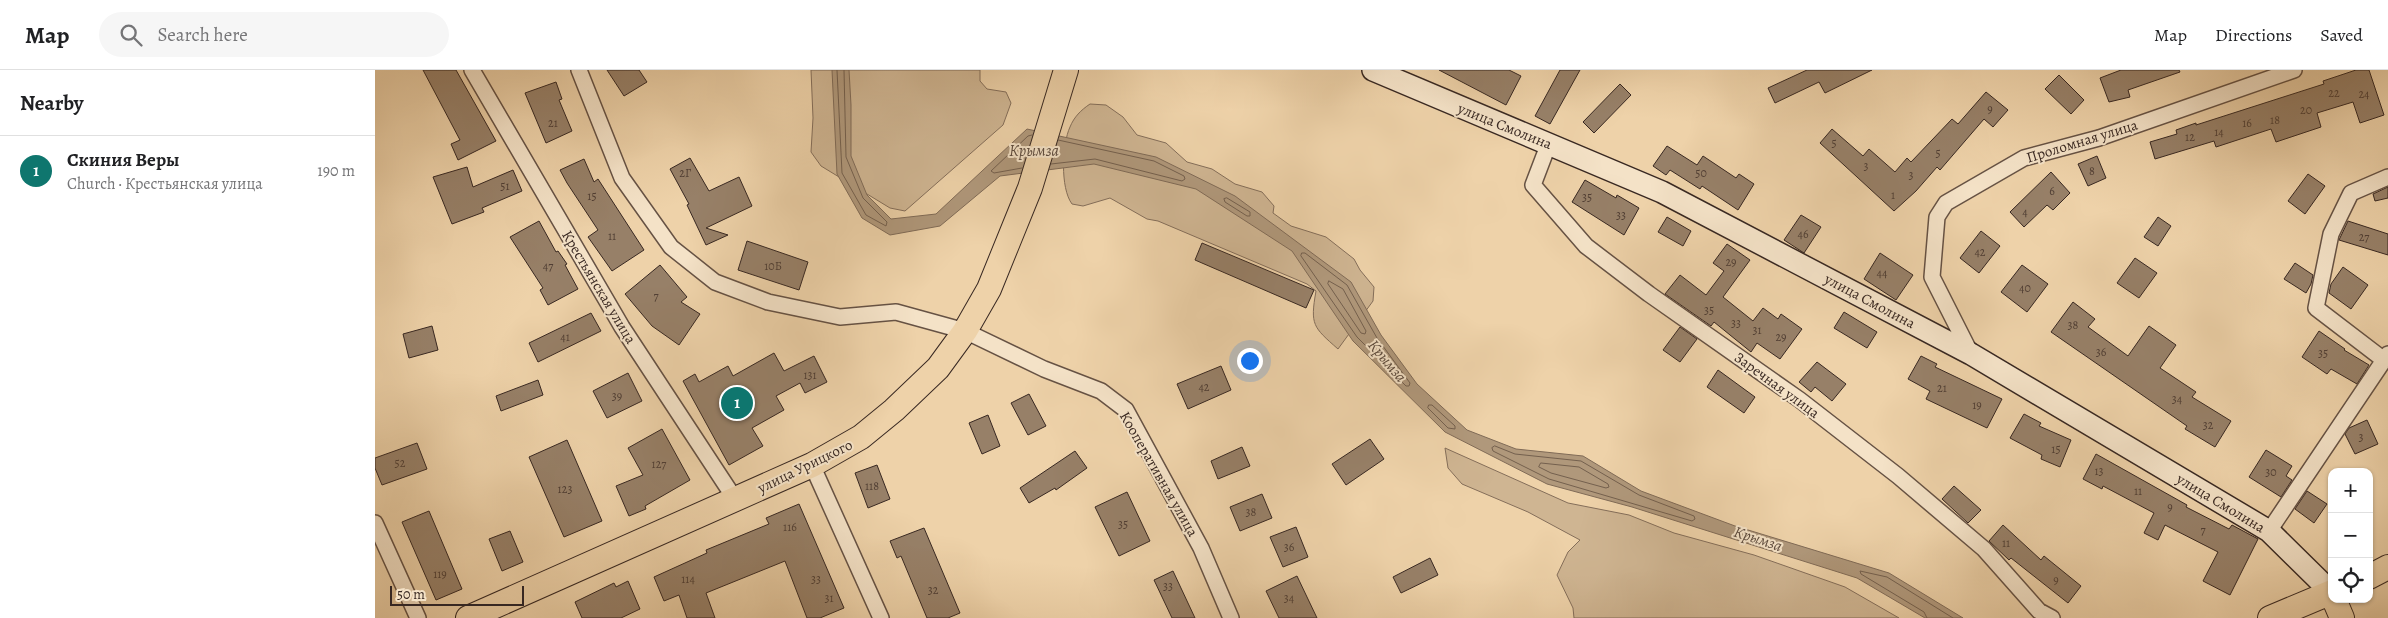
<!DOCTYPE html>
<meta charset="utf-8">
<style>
body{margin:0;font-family:Alegreya,serif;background:#f6f6f6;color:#202124}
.controls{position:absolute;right:15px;bottom:15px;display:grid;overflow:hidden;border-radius:10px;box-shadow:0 1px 4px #0004}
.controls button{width:45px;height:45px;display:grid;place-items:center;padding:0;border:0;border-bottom:1px solid #e0e0e0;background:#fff;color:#202124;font:25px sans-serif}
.scale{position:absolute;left:15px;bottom:12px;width:134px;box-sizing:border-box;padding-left:5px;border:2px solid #382822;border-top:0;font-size:14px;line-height:18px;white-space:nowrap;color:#382822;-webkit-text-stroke:4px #f4e2c7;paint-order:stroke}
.you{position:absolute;left:874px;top:290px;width:18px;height:18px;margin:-12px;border:4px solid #fff;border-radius:50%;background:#1a73e8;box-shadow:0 0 0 8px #1a73e833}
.badge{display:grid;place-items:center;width:32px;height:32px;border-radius:50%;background:#0f766e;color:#fff;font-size:16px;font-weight:700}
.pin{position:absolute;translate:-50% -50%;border:2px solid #fff;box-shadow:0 1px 5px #0006}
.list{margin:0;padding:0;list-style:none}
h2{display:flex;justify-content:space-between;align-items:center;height:65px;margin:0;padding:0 20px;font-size:21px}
h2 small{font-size:16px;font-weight:400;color:#757577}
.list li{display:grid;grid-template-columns:32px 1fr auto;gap:15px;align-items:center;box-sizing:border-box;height:70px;padding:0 20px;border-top:1px solid #e0e0e0}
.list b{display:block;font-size:19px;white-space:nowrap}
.list p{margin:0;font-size:16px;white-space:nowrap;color:#757577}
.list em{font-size:16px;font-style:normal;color:#757577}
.icon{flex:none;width:28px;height:28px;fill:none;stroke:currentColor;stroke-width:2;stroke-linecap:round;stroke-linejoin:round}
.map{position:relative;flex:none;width:2013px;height:548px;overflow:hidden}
header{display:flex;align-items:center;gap:30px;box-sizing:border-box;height:70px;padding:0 25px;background:#fff;border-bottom:1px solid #e0e0e0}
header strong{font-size:24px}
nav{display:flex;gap:28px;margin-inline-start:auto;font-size:18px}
.search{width:350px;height:45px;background:#f6f6f6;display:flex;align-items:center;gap:12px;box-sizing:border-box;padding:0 18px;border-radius:28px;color:#757577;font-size:19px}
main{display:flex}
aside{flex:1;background:#fff}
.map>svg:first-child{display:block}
.green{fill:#cfb592;stroke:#846e5a}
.water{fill:#b0987b;stroke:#806b57}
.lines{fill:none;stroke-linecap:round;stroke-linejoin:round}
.shore{stroke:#74604e;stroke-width:1}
.building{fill:#978068;stroke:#382822}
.street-casing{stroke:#665244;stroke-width:18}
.secondary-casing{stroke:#382822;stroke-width:24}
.primary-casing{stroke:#382822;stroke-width:26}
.street{stroke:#f4e2c7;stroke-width:15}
.secondary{stroke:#f4e2c7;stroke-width:21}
.primary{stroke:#eed2a9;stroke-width:24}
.labels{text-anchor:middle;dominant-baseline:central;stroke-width:4;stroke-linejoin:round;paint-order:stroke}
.number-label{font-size:12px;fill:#503e34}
.street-label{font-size:15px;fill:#382822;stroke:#f4e2c7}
.water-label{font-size:16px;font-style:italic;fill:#5c4a3d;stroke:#f4e2c7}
</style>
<header>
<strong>Map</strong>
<div class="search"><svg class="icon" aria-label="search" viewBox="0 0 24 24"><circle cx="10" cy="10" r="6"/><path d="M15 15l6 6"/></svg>Search here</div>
<nav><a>Map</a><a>Directions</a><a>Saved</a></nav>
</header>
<main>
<aside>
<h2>Nearby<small></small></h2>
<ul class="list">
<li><span class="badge">1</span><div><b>Скиния Веры</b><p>Church · Крестьянская улица</p></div><em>190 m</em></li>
</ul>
</aside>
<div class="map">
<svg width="2013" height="548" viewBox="0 0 2013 548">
<rect width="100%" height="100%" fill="#eed2a9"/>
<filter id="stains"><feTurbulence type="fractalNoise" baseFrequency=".004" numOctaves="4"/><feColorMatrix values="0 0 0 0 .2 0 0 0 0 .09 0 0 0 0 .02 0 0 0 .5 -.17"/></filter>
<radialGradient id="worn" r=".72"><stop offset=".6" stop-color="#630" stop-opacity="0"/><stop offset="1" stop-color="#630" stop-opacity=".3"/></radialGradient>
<!-- green -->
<path class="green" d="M436 0H605V11L612 19 631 22 636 33 628 55 530 141 515 138 446 96 436 82 438 48Z
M715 34 731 35 748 47 762 65 791 73 812 92 837 99 860 114 887 122 899 136 898 143 916 156 951 167 979 189 985 200 999 217 998 231 963 279C938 257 935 255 941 221L932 214 783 151 772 149 735 128 708 136 697 134C685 118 687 74 695 57 699 47 706 40 715 34Z
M1070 378 1193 433 1254 445 1299 463 1379 485 1470 517 1524 548H1199L1198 538 1182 505 1193 482 1205 470 1153 442 1087 414 1073 398Z"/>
<!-- water -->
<path class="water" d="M457 0H474L476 35V86L492 125 516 149 561 144 652 59 781 87 860 126 976 212 1006 265 1042 314 1092 360 1141 379 1208 386 1266 421 1360 456 1514 503 1588 548H1550L1482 508 1257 437 1172 414 1070 362 978 271 917 181 821 119 719 94 625 106 565 156 515 165 487 148 462 104Z"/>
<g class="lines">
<!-- shore -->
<path class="shore" d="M462 0 467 103 491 145 511 156 512 152 488 128 471 87 469 0
M676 94 720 89 807 111 810 109 809 106 779 91 683 70
M647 98 619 103 616 101 653 66 657 65
M852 128 875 142V146H872L850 132 849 129Z
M927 183H930L972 215 1002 268 1035 313 1034 316H1031L982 267 926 186Z
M954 211 968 219 991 261 990 264 986 263 953 214Z
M1054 335H1057L1080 356V359L1073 358 1053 338Z
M1120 376 1140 384 1206 391 1264 425 1319 446 1320 449 1317 451 1174 409 1118 381 1117 378Z
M1166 393 1204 397 1233 414 1234 417 1231 418 1176 403 1164 397Z
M1552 548 1549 542 1486 504 1485 501 1512 507 1578 548"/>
</g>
<!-- building -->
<path class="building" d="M48 0H81L121 71 83 90 76 74 85 70Z
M232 0H264L272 12 249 26Z
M1064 0H1134L1146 6 1131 35Z
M1185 0H1205L1175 54 1160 46Z
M1432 0H1497L1450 23 1444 12 1400 33 1393 18Z
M1746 0H1804L1805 2 1753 20 1755 27 1734 32 1725 8Z
M1981 0H1994L2009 45 1985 53 1978 32 1942 43 1946 57 1901 72 1896 59 1841 77 1839 71 1780 89 1775 72 1802 64 1801 60 1821 53V55L1949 14 1948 11Z
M1684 5 1709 30 1696 44 1670 19Z
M181 12 187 29 184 30 197 61 171 73 150 23Z
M1245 14 1256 25 1219 63 1208 52Z
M1611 22 1633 40 1618 57 1609 49 1565 100 1562 97 1541 121 1519 141 1445 73 1457 59 1488 86 1494 79 1520 102 1532 88 1536 92 1577 49 1583 54Z
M1292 76 1322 95 1328 86 1361 108 1364 104 1379 114 1363 140 1327 116 1325 119 1295 100 1291 105 1278 96Z
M1722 86 1731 108 1713 116 1703 94Z
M315 88 334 121 364 107 377 136 331 158 353 165 331 175 312 135 314 134 295 99Z
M209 89 219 112 223 109 269 180 237 201 213 167 223 160 192 113 185 100Z
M92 97 98 117 138 100 147 121 107 138 109 142 77 154 58 107Z
M1676 102 1695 123 1678 140 1672 135 1649 157 1635 142Z
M1933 104 1950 116 1930 144 1913 131Z
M1210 110 1241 128 1242 125 1264 138 1249 165 1197 132Z
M2013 117V128L2000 131 1998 124Z
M1426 145 1446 157 1429 183 1409 170Z
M1292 147 1316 161 1308 176 1283 162Z
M1783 147 1796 156 1783 176 1769 167Z
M164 151 181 182 183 181 192 194 190 195 203 219 173 235 165 220 168 218 135 167Z
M1973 151 2013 164V185L1964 170Z
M1606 161 1625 176 1604 203 1585 188Z
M372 171 433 192 424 220 363 200Z
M827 173 939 220 931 238 820 190Z
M1352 174 1375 190 1348 227 1378 251 1388 238 1403 249 1406 244 1427 259 1405 289 1382 273 1376 282 1339 252 1336 256 1290 224 1305 205 1331 225 1349 201 1338 193Z
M1505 183 1538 205 1521 230 1489 209Z
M1760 188 1782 203 1764 228 1742 213Z
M1920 193 1938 205 1936 214 1931 223 1909 209Z
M285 195 312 227 306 232 325 244 304 275 277 256 250 224Z
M1647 195 1673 214 1652 242 1626 222Z
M1968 197 1993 215 1976 239 1954 223 1956 214Z
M1698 232 1720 249 1713 257 1753 286 1774 256 1801 275 1785 298 1821 322 1817 327 1856 351 1840 377 1810 359 1812 356 1676 262Z
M1469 242 1502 262 1492 278 1459 258Z
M216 243 226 261 163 292 154 273Z
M57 256 63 280 34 288 28 264Z
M1305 257 1322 269 1305 292 1288 280Z
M1944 261 1970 279 1969 280 1994 295 1982 314 1956 299 1952 304 1927 287Z
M399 283 409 301 439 286 452 312 430 323 425 313 401 326 409 340 377 358 388 376 354 395 308 311 320 304 324 312 353 296 358 306Z
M1546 286 1562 294 1560 297 1627 329 1612 358 1551 329 1555 321 1533 309Z
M1442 292 1471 314 1457 331 1440 317 1436 322 1424 312Z
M846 296 856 320 813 339 802 314Z
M1343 300 1380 327 1369 343 1332 317Z
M253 303 267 331 232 348 218 321Z
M163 310 168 325 126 341 121 326Z
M654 324 671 356 653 365 636 333Z
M1649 344 1666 353 1664 356 1696 370 1685 397 1666 389 1667 385 1635 368Z
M613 345 625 376 607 384 594 353Z
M1992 350 2003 374 1980 384 1970 364 1974 358Z
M287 359 315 410 270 436 271 439 254 446 241 416 268 405 253 378Z
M995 369 1009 389 971 415 957 394Z
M192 370 227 451 189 467 154 387Z
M42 373 52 399 7 415 0 398V388Z
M867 377 875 396 843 409 836 391Z
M1891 380 1917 396 1911 406 1917 410 1906 427 1874 407Z
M700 381 712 398 681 420 680 418 654 433 645 418Z
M1721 384 1812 435 1811 437 1854 459 1857 455 1883 469 1855 525 1828 511 1843 482 1790 455 1783 470 1769 463 1779 443 1728 416 1727 419 1708 409Z
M502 395 515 429 493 438 480 403Z
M1579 416 1606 440 1593 453 1567 429Z
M1932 421 1952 434 1939 453 1920 439Z
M752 422 775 471 744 486 720 437Z
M887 424 897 448 865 461 855 437Z
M424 434 469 538 445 548H432L410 491 331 523 340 548H312L304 525 289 531 279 507 332 483 331 480 394 454 391 448Z
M54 441 87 519 61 530 27 452Z
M1628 455 1666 490 1669 486 1706 516 1693 533 1636 488 1634 490 1614 471Z
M921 457 933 487 908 497 895 467Z
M549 458 585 543 573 548H552L526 486 522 488 515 471Z
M135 461 148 492 127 501 114 469Z
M1055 488 1063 505 1026 523 1018 507Z
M798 501 820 548H797L779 510Z
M922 506 942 548H904L891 521Z
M253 511 265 539 246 548H207L200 532 239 513 241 517Z"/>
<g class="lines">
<!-- street casing -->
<g class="street-casing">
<path id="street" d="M97 0 247 257 360 429
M204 0 247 108 296 177 340 212 393 232 465 247 521 242 590 261 669 299 726 321 751 340 826 478 856 548
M1174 73 1158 115 1211 176 1274 224 1425 330 1523 406 1609 479 1664 541 1677 548
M1596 284 1557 207 1562 147 1571 133 1649 88 1724 68 1919 0
M2009 290 1941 238 1956 164 1976 123 2013 107
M437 395 506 548
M0 453 43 548
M1894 461 2013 284"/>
</g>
<!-- secondary casing -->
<g class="secondary-casing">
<path id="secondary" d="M998 0 1287 122 1596 284 1894 461 1956 522"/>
</g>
<!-- primary casing -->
<g class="primary-casing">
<path id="primary" d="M1994 507 2013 497
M1959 529 1967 548
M93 548 437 395 486 367 519 340 563 298 590 261 614 219 655 118 691 0
M1895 548 1957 522"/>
</g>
<!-- street -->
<use href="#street" class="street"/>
<!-- secondary -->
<use href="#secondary" class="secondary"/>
<!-- primary -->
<use href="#primary" class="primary"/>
</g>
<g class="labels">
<!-- number labels -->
<g class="number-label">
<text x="1959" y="23">22</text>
<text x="1989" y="24">24</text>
<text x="1615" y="39">9</text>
<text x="1931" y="40">20</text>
<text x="1900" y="50">18</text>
<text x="178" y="53">21</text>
<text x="1872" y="53">16</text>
<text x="1844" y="62">14</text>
<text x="1815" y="67">12</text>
<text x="1459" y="73">5</text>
<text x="1563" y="83">5</text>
<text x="1491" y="96">3</text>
<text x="1717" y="101">8</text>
<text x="310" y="103">2Г</text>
<text x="1326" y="103">50</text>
<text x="1536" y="105">3</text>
<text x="130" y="116">51</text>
<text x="1677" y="121">6</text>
<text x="1518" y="125">1</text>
<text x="217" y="126">15</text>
<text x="1212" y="127">35</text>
<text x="1650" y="142">4</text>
<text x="1246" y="145">33</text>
<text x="1428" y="164">46</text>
<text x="237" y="166">11</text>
<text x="1989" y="167">27</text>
<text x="1605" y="182">42</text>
<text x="1356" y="192">29</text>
<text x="173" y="196">47</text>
<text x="398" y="196">10Б</text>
<text x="1507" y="203">44</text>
<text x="1650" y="218">40</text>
<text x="281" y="226">7</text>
<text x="1334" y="240">35</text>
<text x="1361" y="253">33</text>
<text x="1698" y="255">38</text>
<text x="1382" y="260">31</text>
<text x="190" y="267">41</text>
<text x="1406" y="267">29</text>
<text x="1726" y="282">36</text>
<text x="1948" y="283">35</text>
<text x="435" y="305">131</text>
<text x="829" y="317">42</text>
<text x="1567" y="318">21</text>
<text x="242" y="326">39</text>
<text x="1802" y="329">34</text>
<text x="1602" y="335">19</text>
<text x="1833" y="355">32</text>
<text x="1986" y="367">3</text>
<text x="1681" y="379">15</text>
<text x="25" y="393">52</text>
<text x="284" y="394">127</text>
<text x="1724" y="401">13</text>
<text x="1896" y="402">30</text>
<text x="497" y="416">118</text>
<text x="190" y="419">123</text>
<text x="1763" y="421">11</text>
<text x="1795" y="437">9</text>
<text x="876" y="442">38</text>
<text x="748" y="454">35</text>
<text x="415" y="457">116</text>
<text x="1828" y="460">7</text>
<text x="1631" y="473">11</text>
<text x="914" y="477">36</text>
<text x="65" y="504">119</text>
<text x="313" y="509">114</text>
<text x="441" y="509">33</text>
<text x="1681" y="510">9</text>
<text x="793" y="516">33</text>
<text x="558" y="520">32</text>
<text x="454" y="528">31</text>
<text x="914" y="528">34</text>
</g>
<!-- street labels -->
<g class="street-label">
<text transform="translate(1130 56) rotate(22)">улица Смолина</text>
<text transform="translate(1707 71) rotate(-17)">Проломная улица</text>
<text transform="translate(224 217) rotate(59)">Крестьянская улица</text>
<text transform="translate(1495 231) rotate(28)">улица Смолина</text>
<text transform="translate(1402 315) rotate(36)">Заречная улица</text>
<text transform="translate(430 396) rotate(-26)">улица Урицкого</text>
<text transform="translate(784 404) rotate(60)">Кооперативная улица</text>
<text transform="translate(1846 433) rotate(31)">улица Смолина</text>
</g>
<!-- water labels -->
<g class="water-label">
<text x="659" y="81">Крымза</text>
<text transform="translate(1012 291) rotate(50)">Крымза</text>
<text transform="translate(1383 469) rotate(18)">Крымза</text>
</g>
</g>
<rect width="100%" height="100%" filter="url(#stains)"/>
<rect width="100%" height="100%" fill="url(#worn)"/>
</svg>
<div class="controls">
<button>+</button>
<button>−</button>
<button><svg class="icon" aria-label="locate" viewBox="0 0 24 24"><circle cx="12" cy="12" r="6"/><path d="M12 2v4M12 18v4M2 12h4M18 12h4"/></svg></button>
</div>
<div class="scale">50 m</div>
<div class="you"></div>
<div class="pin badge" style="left:362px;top:333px">1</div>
</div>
</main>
